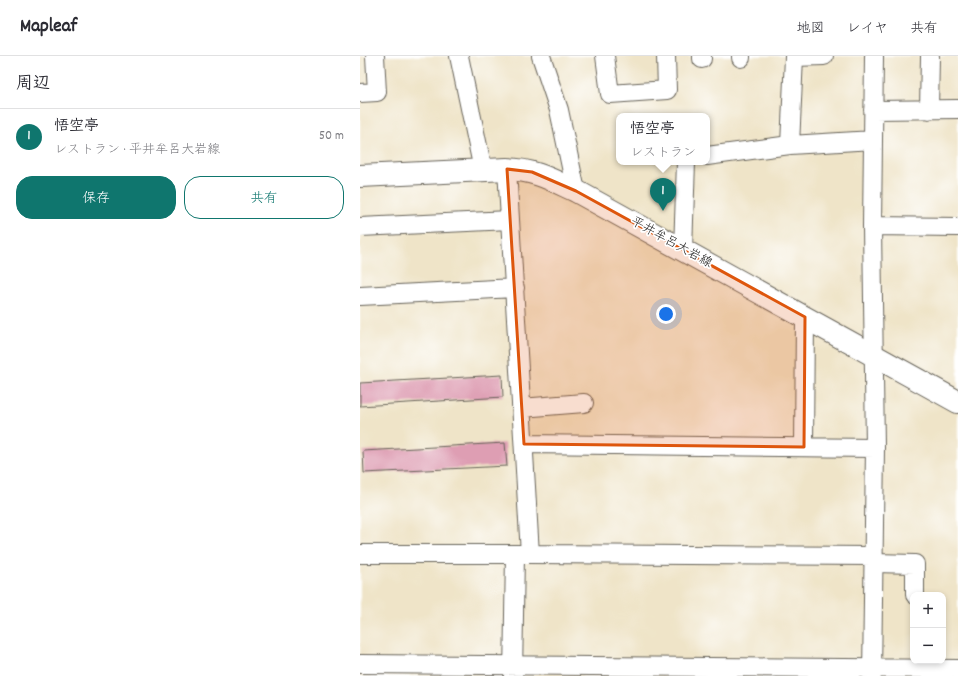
<!DOCTYPE html>
<html lang="ja">
<meta charset="utf-8">
<style>
body{margin:0;font-family:Dekko,"Klee One",sans-serif;background:#f2f2f3;color:#2b2b33}
.controls{position:absolute;right:12px;bottom:12px;display:grid;overflow:hidden;border-radius:8px;box-shadow:0 2px 6px #0003}
.controls button{width:36px;height:36px;display:grid;place-items:center;padding:0;border:0;border-bottom:1px solid #e1e1e2;background:#fff;color:#2b2b33;font:20px sans-serif}
.you{position:absolute;left:306px;top:258px;width:14px;height:14px;margin:-10px;border:3px solid #fff;border-radius:50%;background:#1a73e8;box-shadow:0 0 0 6px #1a73e833}
.badge{display:grid;place-items:center;width:26px;height:26px;border-radius:50%;background:#0f766e;color:#fff;font-size:13px;font-weight:700}
.pin{position:absolute;translate:-50% -33px;filter:drop-shadow(0 1px 2px #0008)}
.pin::after{content:'';position:absolute;top:21px;width:14px;height:12px;background:inherit;clip-path:polygon(0 0,100% 0,50% 100%)}
.popup{position:absolute;left:256px;top:57px;width:94px;height:52px;box-sizing:border-box;display:grid;place-content:center;border-radius:8px;background:#fff;filter:drop-shadow(0 1px 3px #0005);font-size:13px;white-space:nowrap;color:#7c7c81}
.popup b{font-size:15px;color:#2b2b33}
.popup::after{content:'';position:absolute;left:50%;top:100%;margin-left:-8px;border:8px solid transparent;border-top-color:#fff}
.list{margin:0;padding:0;list-style:none}
h2{display:flex;justify-content:space-between;align-items:center;height:52px;margin:0;padding:0 16px;font-size:17px}
h2 small{font-size:13px;font-weight:400;color:#7c7c81}
.list li{display:grid;grid-template-columns:26px 1fr auto;gap:12px;align-items:center;box-sizing:border-box;height:56px;padding:0 16px;border-top:1px solid #e1e1e2}
.list b{display:block;font-size:15px;white-space:nowrap}
.list p{margin:0;font-size:13px;white-space:nowrap;color:#7c7c81}
.list em{font-size:13px;font-style:normal;color:#7c7c81}
.actions{display:flex;gap:8px;padding:12px 16px}
.actions a{flex:1;padding:9px 0;border:1px solid #0f766e;border-radius:16px;text-align:center;font-size:14px;color:#0f766e}
.actions .main{background:#0f766e;color:#fff}
.map{position:relative;flex:none;width:598px;height:620px;overflow:hidden}
header{display:flex;align-items:center;gap:24px;box-sizing:border-box;height:56px;padding:0 20px;background:#fff;border-bottom:1px solid #e1e1e2}
header strong{font-size:19px}
nav{display:flex;gap:22px;margin-inline-start:auto;font-size:14px}
main{display:flex}
aside{flex:1;background:#fff}
.map>svg:first-child{display:block}
.building{fill:#de9eb3}
.lines{fill:none;stroke-linecap:round;stroke-linejoin:round}
.minor-casing{stroke:#666258;stroke-width:20}
.major-casing{stroke:#666258;stroke-width:24}
.minor{stroke:#fff;stroke-width:18}
.major{stroke:#fff;stroke-width:22}
.marked{fill:#de560d;fill-opacity:0.2;stroke:#de560d;stroke-width:3;stroke-linejoin:round}
.labels{text-anchor:middle;dominant-baseline:central;stroke-width:3.5;stroke-linejoin:round;paint-order:stroke}
.street-label{font-size:13px;fill:#1c1c1c;stroke:#fff}
</style>
<header>
<strong>Mapleaf</strong>
<nav><a>地図</a><a>レイヤ</a><a>共有</a></nav>
</header>
<main>
<aside>
<h2>周辺<small></small></h2>
<ul class="list">
<li><span class="badge">1</span><div><b>悟空亭</b><p>レストラン · 平井牟呂大岩線</p></div><em>50 m</em></li>
</ul>
<div class="actions"><a class="main">保存</a><a>共有</a></div>
</aside>
<div class="map">
<svg width="598" height="620" viewBox="0 0 598 620">
<rect width="100%" height="100%" fill="#fff"/>
<filter id="ink" filterUnits="userSpaceOnUse"><feTurbulence type="fractalNoise" baseFrequency=".025" numOctaves="2"/><feDisplacementMap in="SourceGraphic" scale="8" xChannelSelector="R" yChannelSelector="G"/><feConvolveMatrix kernelMatrix="1 2 1 2 8 2 1 2 1" color-interpolation-filters="sRGB"/></filter>
<filter id="wash" filterUnits="userSpaceOnUse"><feTurbulence type="fractalNoise" baseFrequency=".012" numOctaves="4" result="noise"/><feDisplacementMap in="SourceGraphic" scale="16" xChannelSelector="R" yChannelSelector="G"/><feGaussianBlur stdDeviation="0.9" result="paint"/><feColorMatrix in="noise" values="0 0 0 0 0 0 0 0 0 0 0 0 0 0 0 0 0 1.4 0 .05"/><feComposite in="paint" operator="in"/></filter>
<g filter="url(#wash)">
<rect width="100%" height="100%" fill="#efe4c8"/>
<g id="blocks">
<!-- building -->
<path class="building" d="M142 319 143 341 0 350V327Z
M145 387 147 410 4 417 3 395Z"/>
</g>
</g>
<g filter="url(#ink)">
<use href="#blocks" fill-opacity="0" stroke="#666258" stroke-width="1"/>
<g class="lines">
<!-- minor casing -->
<g class="minor-casing">
<path id="minor" d="M99 0 123 114
M181 0 199 54 216 135
M245 0 250 38 307 34 306 0
M342 0V3
M381 0V2
M0 37 17 36 15 0
M513 54 598 53
M569 54 570 0
M430 89 434 1 464 0
M347 100 430 89 513 84
M147 113 170 498
M512 170 598 171
M0 171 150 164
M323 194 326 106
M0 240 155 232
M161 352 224 347
M164 388 515 392
M444 391 445 261
M0 498H170L514 500
M514 507 555 508V539
M0 608 598 613
M153 620 155 498
M512 620 515 392 512 170 514 0"/>
</g>
<!-- major casing -->
<g class="major-casing">
<path id="major" d="M0 120 147 113C175 114 192 124 216 135L598 346"/>
</g>
<!-- minor -->
<use href="#minor" class="minor"/>
<!-- major -->
<use href="#major" class="major"/>
</g>
</g>
<!-- marked area -->
<path class="marked" d="M147 113 172 116 216 135 445 261 444 391 164 388Z"/>
<g class="labels">
<!-- street labels -->
<g class="street-label">
<text transform="translate(311 187) rotate(29)">平井牟呂大岩線</text>
</g>
</g>
</svg>
<div class="controls">
<button>+</button>
<button>−</button>
</div>
<div class="you"></div>
<div class="pin badge" style="left:303px;top:155px">1</div>
<div class="popup"><b>悟空亭</b>レストラン</div>
</div>
</main>
